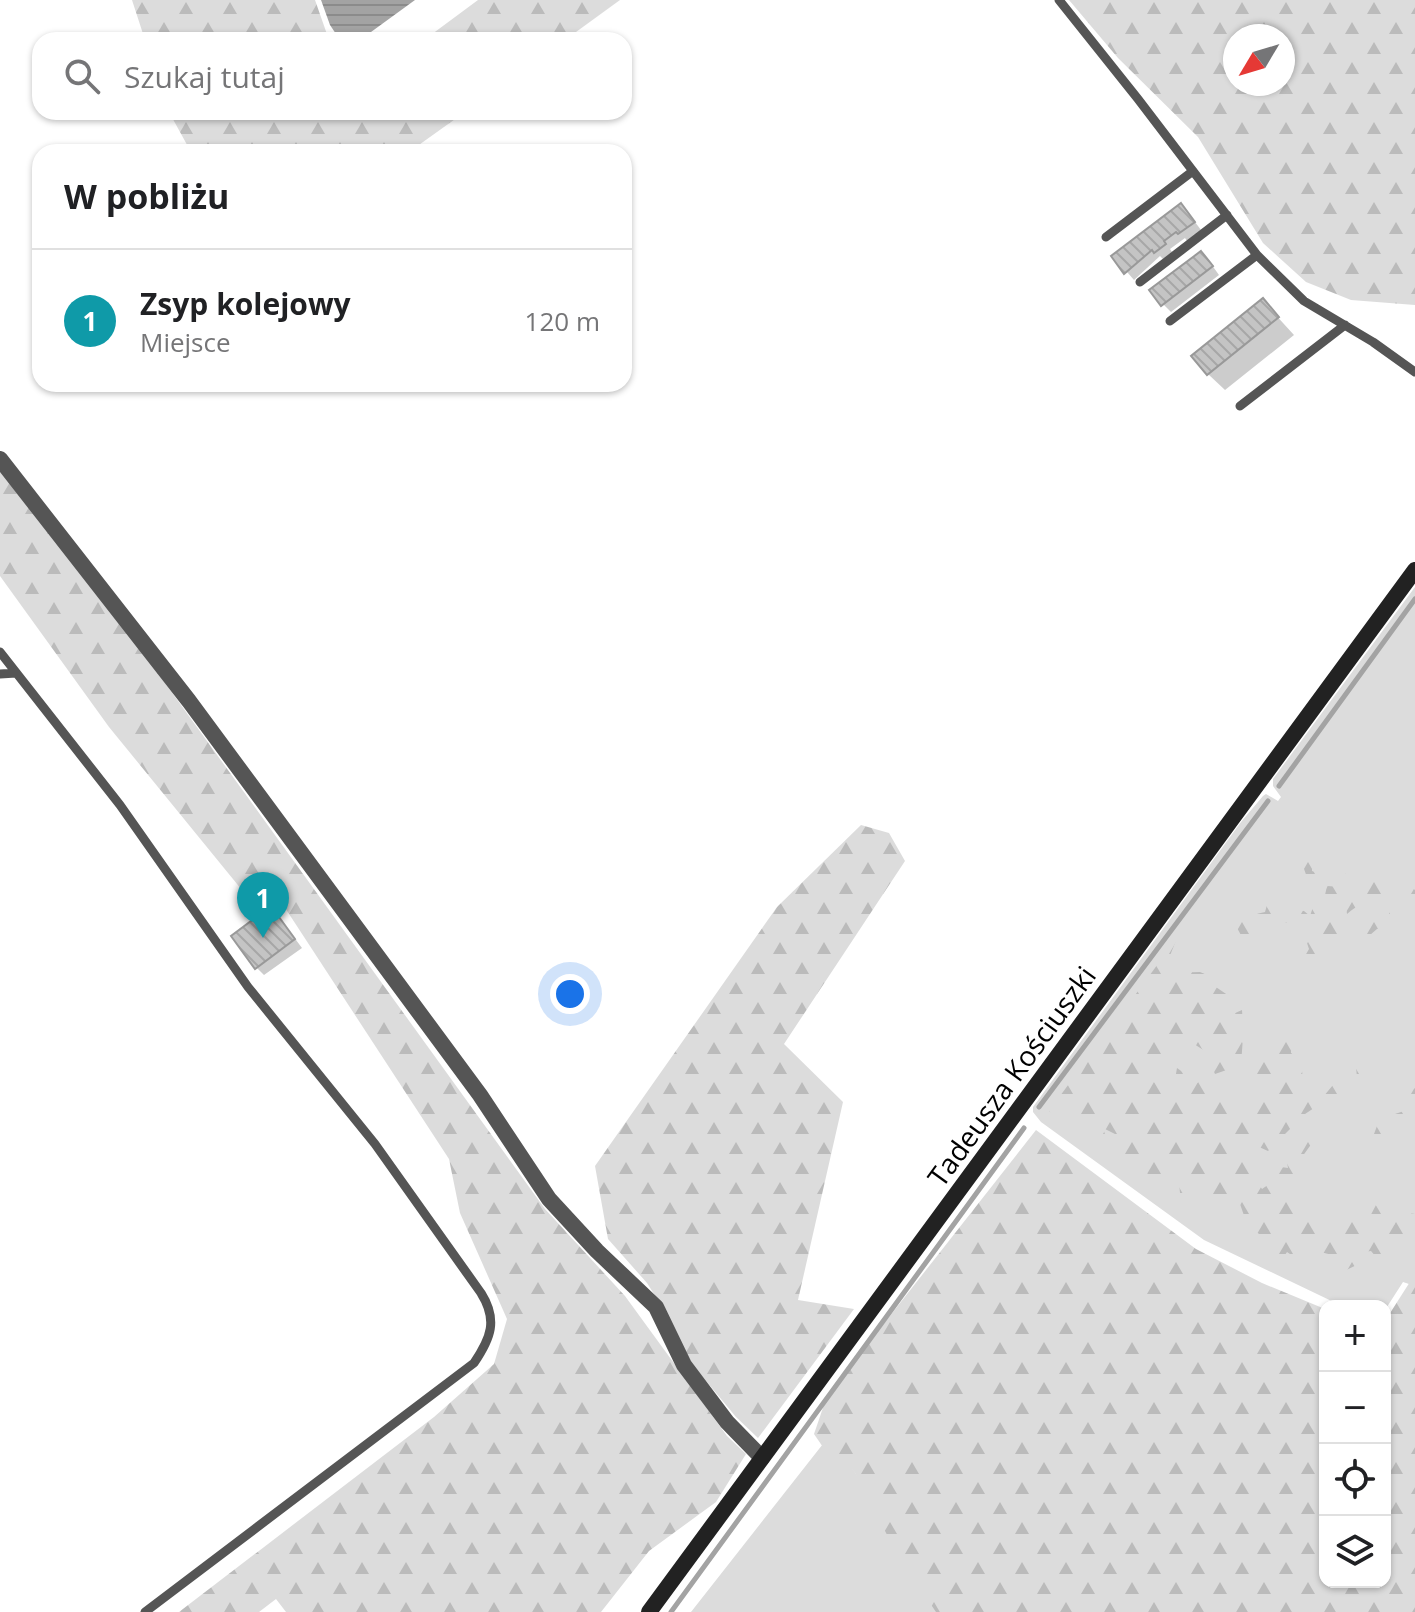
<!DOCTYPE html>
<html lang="pl">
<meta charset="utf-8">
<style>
body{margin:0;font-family:"Open Sans",sans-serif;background:#f2f2f2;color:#202124}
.controls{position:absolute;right:24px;bottom:24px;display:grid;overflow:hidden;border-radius:16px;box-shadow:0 2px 6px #0004}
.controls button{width:72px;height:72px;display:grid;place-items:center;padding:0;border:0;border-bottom:2px solid #e0e0e0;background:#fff;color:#202124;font:40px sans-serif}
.compass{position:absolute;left:1223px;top:24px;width:72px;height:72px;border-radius:50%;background:#fff;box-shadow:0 2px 6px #0004;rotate:232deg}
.you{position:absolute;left:570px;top:994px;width:28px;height:28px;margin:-20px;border:6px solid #fff;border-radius:50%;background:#1a73e8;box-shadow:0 0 0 12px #1a73e833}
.badge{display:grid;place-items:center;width:52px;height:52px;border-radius:50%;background:#000;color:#fff;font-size:26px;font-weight:700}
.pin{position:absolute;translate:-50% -66px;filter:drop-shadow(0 2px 4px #0008)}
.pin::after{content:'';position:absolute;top:42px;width:28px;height:24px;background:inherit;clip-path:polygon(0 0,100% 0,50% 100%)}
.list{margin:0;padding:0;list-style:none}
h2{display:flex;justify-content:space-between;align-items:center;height:104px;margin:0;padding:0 32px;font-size:34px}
h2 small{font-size:26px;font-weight:400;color:#757577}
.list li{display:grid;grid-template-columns:52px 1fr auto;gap:24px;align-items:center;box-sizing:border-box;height:144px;padding:0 32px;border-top:2px solid #e0e0e0}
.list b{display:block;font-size:30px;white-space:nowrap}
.list p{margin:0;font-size:26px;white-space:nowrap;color:#757577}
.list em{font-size:26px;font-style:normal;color:#757577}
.icon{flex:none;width:44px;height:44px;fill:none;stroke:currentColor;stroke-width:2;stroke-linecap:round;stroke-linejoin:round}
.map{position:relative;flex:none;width:1415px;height:1612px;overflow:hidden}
.search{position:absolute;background:#fff;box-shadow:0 2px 6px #0004;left:32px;top:32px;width:600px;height:88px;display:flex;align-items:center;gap:20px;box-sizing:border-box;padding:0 28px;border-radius:24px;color:#757577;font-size:30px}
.panel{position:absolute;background:#fff;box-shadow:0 2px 6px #0004;left:32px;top:144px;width:600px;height:248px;border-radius:24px}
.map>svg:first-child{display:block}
.grass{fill:#dcdcdc}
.forest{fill:url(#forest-firs);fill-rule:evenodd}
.water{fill:url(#water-rules)}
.shadow{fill:#0003}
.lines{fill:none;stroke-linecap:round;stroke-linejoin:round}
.stream{stroke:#a3a3a3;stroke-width:5}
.building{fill:url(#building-back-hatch);stroke:#999;stroke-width:2}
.service{stroke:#555;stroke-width:9}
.minor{stroke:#555;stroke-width:16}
.secondary{stroke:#222;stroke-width:16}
.labels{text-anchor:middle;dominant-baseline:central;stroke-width:7;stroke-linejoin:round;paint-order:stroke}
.street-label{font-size:28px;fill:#000;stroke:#fff}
</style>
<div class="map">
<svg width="1415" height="1612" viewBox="0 0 1415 1612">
<defs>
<pattern id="forest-firs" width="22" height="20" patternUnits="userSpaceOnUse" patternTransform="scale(2)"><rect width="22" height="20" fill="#dcdcdc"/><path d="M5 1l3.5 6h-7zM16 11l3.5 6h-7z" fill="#bbb"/></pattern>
<pattern id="water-rules" width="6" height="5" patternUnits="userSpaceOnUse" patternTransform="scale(2)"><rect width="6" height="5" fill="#a3a3a3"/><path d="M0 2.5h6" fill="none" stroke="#8b8b8b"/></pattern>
<pattern id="building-back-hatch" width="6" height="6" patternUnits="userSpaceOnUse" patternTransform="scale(2)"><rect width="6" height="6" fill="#c4c4c4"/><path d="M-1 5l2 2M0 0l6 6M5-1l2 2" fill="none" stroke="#a7a7a7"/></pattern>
</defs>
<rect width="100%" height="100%" fill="#fff"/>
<!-- grass -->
<path class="grass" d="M1415 587V1286L1403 1282 1385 1310V1306H1342L1204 1240 1041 1122 1033 1112V1107L1241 822 1263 796 1266 794 1278 801 1281 797 1273 786V779Z
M830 1435 948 1612H691Z"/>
<!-- forest -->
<path class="forest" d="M132 0H315L329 40H145Z
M478 0H620L565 40H424Z
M1069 0H1415V305L1351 300 1306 282 1263 243 1198 137 1118 58ZM1235 36H1283V84H1235Z
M169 112H465L409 152H191Z
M0 464 116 615 545 1209 625 1296 727 1436 746 1454 716 1502 649 1551 601 1612H286L276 1599 259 1612H179L434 1417 494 1364 507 1319 460 1213 449 1159 276 894 246 895 109 727 0 576Z
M861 825 889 833 905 861 784 1044 843 1102 798 1300 854 1309 758 1438 736 1417 692 1364 668 1316 647 1283 608 1239 595 1166 777 907Z
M1313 841 1320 843 1313 852 1320 857 1312 864V871L1328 876 1323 882 1309 883 1303 866 1305 858 1302 852Z
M1344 873 1368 888 1380 875 1400 878 1415 890V896C1388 896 1368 896 1347 914L1345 900 1351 887 1337 894 1336 902 1342 903 1340 914 1349 928C1362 926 1382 915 1389 903L1391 926 1377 929 1370 935 1376 949 1368 961 1359 953 1355 933H1349L1328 961 1324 950 1317 953 1319 964 1301 963 1309 949 1302 928 1281 921 1258 926 1248 948 1236 926 1226 928 1235 919 1265 912 1267 905 1304 911 1310 916 1316 898 1325 895 1327 886 1342 887Z
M1177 938 1163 973 1200 972 1212 977 1210 983 1232 998 1233 1014 1242 1010 1243 1027 1254 1032 1243 1037 1241 1065 1215 1074 1205 1051 1194 1044 1155 1062 1152 1079 1158 1087 1163 1075 1165 1086 1173 1091 1177 1068 1188 1076 1193 1088 1199 1081 1210 1088 1207 1101 1220 1097 1244 1107 1262 1100 1267 1085 1245 1070V1058L1252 1052 1258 1055 1269 1050 1282 1034 1291 1038V1053L1301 1060 1304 1091 1323 1097 1333 1085 1338 1091 1342 1081 1357 1077 1356 1067 1376 1058 1375 1070 1360 1079 1356 1095 1348 1092 1336 1109 1320 1104 1305 1114 1268 1151 1248 1142V1153L1232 1145 1262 1189 1274 1181 1270 1165 1280 1149 1281 1167 1288 1168 1286 1156 1289 1144 1297 1139 1299 1148 1314 1128 1320 1132 1302 1157 1299 1172 1283 1188 1309 1222 1314 1210 1335 1224 1348 1216 1357 1200 1365 1226 1376 1205 1394 1225 1400 1212 1415 1214C1415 1246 1408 1249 1382 1264L1371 1251 1364 1252 1363 1262 1340 1273 1332 1255 1317 1251 1305 1264 1287 1252 1274 1271 1266 1264 1275 1244 1248 1227 1240 1204 1219 1210 1208 1218 1210 1192 1180 1193 1179 1182 1167 1172 1156 1180 1144 1171 1136 1181 1137 1164 1129 1158 1113 1160 1114 1150 1127 1140 1103 1128 1108 1144 1094 1145 1086 1124 1063 1108 1059 1119 1049 1111 1107 1032 1112 1033 1134 1016 1130 1002Z
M1415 1088V1126L1405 1135 1404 1125 1377 1155 1380 1138 1371 1142 1377 1126 1384 1127V1134L1392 1123 1402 1120 1395 1114 1404 1111 1407 1104 1406 1093Z
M1036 1130 1196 1249 1262 1283 1325 1309V1582H1385V1321L1415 1274V1612H936L898 1556 855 1473 848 1464 827 1453 814 1434 827 1396Z"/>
<!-- water -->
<path class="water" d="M321 0H415L360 40H340L330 25Z"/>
<!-- shadow -->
<path class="shadow" d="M1189 214 1201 230 1187 241 1185 238 1170 249 1172 252 1163 259 1160 256 1134 280 1114 257Z
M1209 261 1219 275 1171 312 1163 304Z
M1263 301 1294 335 1225 390 1208 374Z
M279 917 302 948 264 975 257 968Z"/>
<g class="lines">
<!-- stream -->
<path class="stream" d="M1279 786 1415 599
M1039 1107 1268 801
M671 1612 1024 1128"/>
</g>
<!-- building -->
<path class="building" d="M1181 203 1195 222 1178 234 1176 232 1164 241 1166 244 1154 253 1152 250 1124 274 1111 256Z
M1201 251 1213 266 1161 306 1149 290Z
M1263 298 1279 317 1207 375 1191 356Z
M271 906 295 939 255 969 231 936Z"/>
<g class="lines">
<!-- service -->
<path class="service" d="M1059 0 1138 99 1257 255 1304 301 1373 342 1415 372
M1106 237 1193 171
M1140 282 1227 215
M1170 321 1257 255
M1240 406 1345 325
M0 652 120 805 248 987 375 1144 481 1293C498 1320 491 1338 474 1363L145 1612
M0 674 16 673"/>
<!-- minor -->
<path class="minor" d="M0 459 189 701 480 1095 549 1199 597 1251 656 1307 684 1365 727 1422 762 1458"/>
<!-- secondary -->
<path class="secondary" d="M649 1612 1415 570"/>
</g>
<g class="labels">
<!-- street labels -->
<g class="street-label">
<text transform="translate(1011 1076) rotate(-54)">Tadeusza Kościuszki</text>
</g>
</g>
</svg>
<div class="controls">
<button>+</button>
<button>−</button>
<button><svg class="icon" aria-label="locate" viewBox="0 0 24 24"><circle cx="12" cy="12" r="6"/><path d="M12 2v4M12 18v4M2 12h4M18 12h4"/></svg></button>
<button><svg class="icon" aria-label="layers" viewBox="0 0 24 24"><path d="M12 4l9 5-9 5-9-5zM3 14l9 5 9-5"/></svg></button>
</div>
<svg class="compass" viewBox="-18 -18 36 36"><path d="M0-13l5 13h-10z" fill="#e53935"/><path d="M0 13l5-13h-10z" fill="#757577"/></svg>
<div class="you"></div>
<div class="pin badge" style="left:263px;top:938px;background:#0f9aa8">1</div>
<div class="search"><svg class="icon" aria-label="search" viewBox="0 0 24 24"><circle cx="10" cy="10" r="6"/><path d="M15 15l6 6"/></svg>Szukaj tutaj</div>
<section class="panel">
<h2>W pobliżu<small></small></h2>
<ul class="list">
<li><span class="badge" style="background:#0f9aa8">1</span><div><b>Zsyp kolejowy</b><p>Miejsce</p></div><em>120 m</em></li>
</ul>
</section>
</div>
